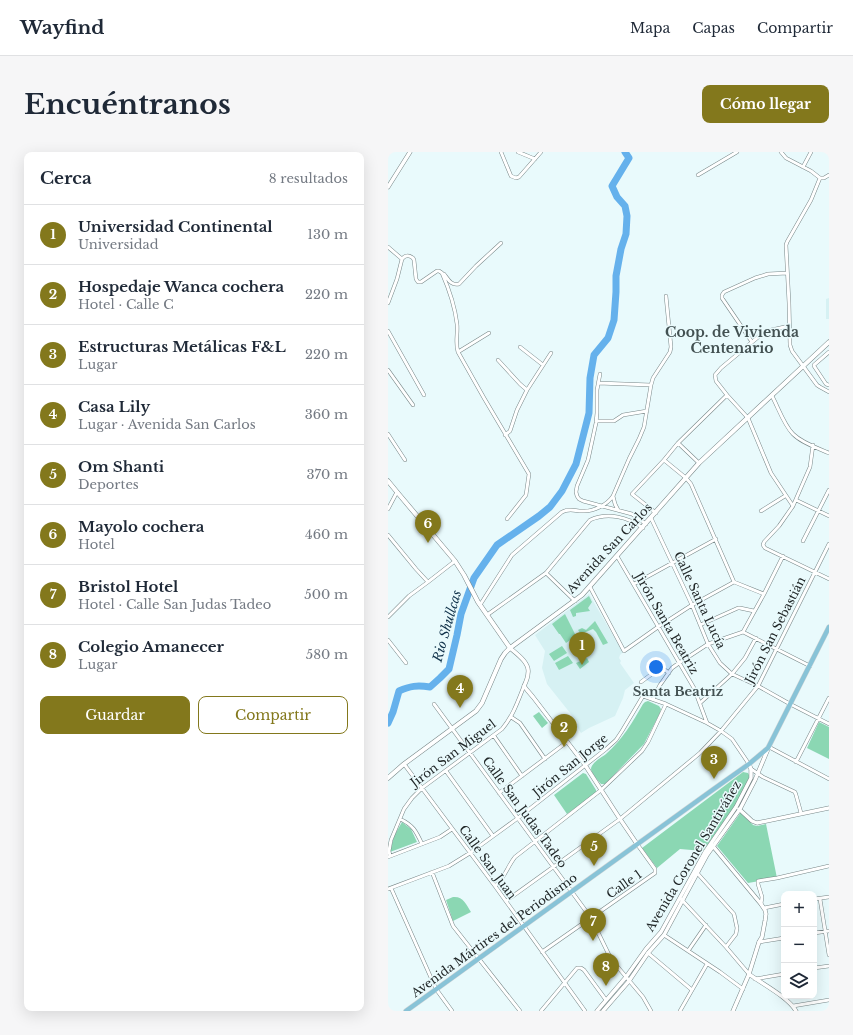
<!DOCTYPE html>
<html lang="es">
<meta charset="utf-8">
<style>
body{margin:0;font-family:"Libre Baskerville",serif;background:#f6f6f7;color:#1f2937}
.controls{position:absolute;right:12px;bottom:12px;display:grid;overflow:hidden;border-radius:8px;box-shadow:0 4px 16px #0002}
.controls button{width:36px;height:36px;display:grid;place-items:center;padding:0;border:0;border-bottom:1px solid #e0e1e3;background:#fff;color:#1f2937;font:20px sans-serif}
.you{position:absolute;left:268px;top:515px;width:14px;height:14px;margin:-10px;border:3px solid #fff;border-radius:50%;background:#1a73e8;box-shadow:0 0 0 6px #1a73e833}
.badge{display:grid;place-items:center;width:26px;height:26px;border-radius:50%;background:#83781c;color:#fff;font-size:13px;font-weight:700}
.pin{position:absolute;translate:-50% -33px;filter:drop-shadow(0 1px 2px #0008)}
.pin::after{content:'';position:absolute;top:21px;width:14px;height:12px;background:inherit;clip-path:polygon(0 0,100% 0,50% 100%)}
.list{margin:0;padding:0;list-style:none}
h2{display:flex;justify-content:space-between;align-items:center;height:52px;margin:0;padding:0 16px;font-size:17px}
h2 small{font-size:13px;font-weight:400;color:#747a83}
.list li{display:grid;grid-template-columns:26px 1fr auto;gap:12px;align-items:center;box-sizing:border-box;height:60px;padding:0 16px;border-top:1px solid #e0e1e3}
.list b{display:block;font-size:15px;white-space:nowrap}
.list p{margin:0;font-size:13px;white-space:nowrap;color:#747a83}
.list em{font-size:13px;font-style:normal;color:#747a83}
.actions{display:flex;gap:8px;padding:12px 16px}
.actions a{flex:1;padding:9px 0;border:1px solid #83781c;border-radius:8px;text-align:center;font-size:14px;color:#83781c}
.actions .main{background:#83781c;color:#fff}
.icon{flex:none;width:22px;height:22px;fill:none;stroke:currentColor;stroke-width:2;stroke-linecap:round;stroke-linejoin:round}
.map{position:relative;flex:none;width:441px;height:859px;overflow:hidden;border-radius:8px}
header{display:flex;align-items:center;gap:24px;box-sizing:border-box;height:56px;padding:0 20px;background:#fff;border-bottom:1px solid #e0e1e3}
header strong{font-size:19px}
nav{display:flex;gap:22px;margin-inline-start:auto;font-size:14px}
.intro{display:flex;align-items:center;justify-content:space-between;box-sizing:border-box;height:96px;padding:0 24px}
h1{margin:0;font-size:28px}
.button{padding:10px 18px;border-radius:8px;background:#83781c;color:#fff;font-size:14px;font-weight:700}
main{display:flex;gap:24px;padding:0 24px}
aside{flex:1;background:#fff;border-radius:8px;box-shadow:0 4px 16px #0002}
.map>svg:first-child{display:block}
.built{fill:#d6f1f3}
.green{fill:#8bd7b3}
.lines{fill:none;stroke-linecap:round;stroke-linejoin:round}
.river{stroke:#65b1ec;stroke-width:7}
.minor-casing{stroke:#788788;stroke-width:4}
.tertiary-casing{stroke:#788788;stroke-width:4.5}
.secondary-casing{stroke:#788788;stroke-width:5}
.primary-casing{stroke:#d7d8d8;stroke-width:5.5}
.minor{stroke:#fff;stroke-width:3}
.tertiary{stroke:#fff;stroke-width:3.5}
.secondary{stroke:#fff;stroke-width:4}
.primary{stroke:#88c3d7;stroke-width:4.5}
.labels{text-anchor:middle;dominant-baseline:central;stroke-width:3;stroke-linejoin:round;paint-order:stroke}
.street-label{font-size:12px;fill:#222829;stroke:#e9fafc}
.water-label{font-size:13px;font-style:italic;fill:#11324a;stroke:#e9fafc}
.neighbourhood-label{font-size:13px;font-weight:bold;fill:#435152;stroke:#e9fafc}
.quarter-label{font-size:14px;font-weight:bold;fill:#435152;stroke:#e9fafc}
</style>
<header>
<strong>Wayfind</strong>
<nav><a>Mapa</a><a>Capas</a><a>Compartir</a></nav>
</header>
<div class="intro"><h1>Encuéntranos</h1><a class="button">Cómo llegar</a></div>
<main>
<aside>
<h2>Cerca<small>8 resultados</small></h2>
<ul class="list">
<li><span class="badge">1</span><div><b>Universidad Continental</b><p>Universidad</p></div><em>130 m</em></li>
<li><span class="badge">2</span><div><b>Hospedaje Wanca cochera</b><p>Hotel · Calle C</p></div><em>220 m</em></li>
<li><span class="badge">3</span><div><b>Estructuras Metálicas F&amp;L</b><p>Lugar</p></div><em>220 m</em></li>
<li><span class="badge">4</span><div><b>Casa Lily</b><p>Lugar · Avenida San Carlos</p></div><em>360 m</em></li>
<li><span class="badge">5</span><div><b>Om Shanti</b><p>Deportes</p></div><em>370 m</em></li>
<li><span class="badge">6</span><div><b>Mayolo cochera</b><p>Hotel</p></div><em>460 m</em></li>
<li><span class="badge">7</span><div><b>Bristol Hotel</b><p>Hotel · Calle San Judas Tadeo</p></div><em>500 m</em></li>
<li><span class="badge">8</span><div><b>Colegio Amanecer</b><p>Lugar</p></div><em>580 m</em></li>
</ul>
<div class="actions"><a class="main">Guardar</a><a>Compartir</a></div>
</aside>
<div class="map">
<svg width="441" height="859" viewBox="0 0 441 859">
<rect width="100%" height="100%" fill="#e9fafc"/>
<!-- built -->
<path class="built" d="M441 146V167H438V147Z
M201 442 233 497 235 500 232 503 231 506 233 509 232 511 246 531 237 538 235 546 227 564 201 576 193 581 188 573 190 571 159 532 154 516 157 499 147 483Z"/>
<!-- green -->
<path class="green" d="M201 444 204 450 200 456 202 459 188 461V464L185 465 182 458Z
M177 462 188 484 178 491 172 482H171L164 472Z
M207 469 220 491 215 493 208 480 205 477 193 482 190 478 194 476 198 478Z
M174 494 179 501 166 509 161 502Z
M180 504 185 511 171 518 167 511Z
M199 506 201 510 192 517 188 511Z
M260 549 271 554 273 557 272 561 256 592 217 632H213C210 629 203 620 203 617 203 611 214 605 218 602 235 587 244 571 255 552L257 550Z
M151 560 160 571 154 576 145 564Z
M431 570 441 575V607L419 596Z
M355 620 360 621 362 625 349 651 315 699 292 697 269 716 254 696Z
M195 621 198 622 208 638V641L179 662 166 643Z
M353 660 365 673 369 674 378 672 389 726 360 731 329 694Z
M14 670 23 677 29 690 2 700 6 684Z
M65 745C75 744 78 752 83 760L65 769 58 748Z"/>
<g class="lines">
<!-- river -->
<path class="river" d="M0 571 5 560 11 539C22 534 29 533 42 535L52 526 61 517 69 483 73 462 86 426 109 393 151 364 162 355 174 339 188 312 201 261 202 226 206 203 220 186 226 168 228 140V124L233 97 238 82 239 64 237 54 229 45 224 34 241 6 237 0"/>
<!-- minor casing -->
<g class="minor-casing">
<path id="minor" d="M113 0 123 24 128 26 131 25 153 0
M130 0 147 7
M393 0 398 6 423 19 432 26
M415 15 423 0
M310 23 349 0
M432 26 423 48 399 90 398 93 401 151 402 193 404 199 429 233 432 235 441 240
M432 26H436L441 23
M0 95 14 107
M14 107C17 103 21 103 25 106L26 108 28 127 30 130H33L49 119H51L54 121C61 137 67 155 69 172 70 182 67 191 70 200L96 246 141 322 138 343 119 367
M56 122C60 127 63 134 71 132L88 114 113 91
M0 151 9 127 14 107
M401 174 383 178 375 181 333 216 327 223 328 229 339 243 360 266 383 321 405 354
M0 179 36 243
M364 190 334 146V143L336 140 367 126 380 122 399 121
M132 195 155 213
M70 200 101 181
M441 200 426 213V214L438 232 441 233
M110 208 132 232 139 238
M0 218 25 253
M212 222 209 238V261L208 271 200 308 189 334 188 340 189 344 191 347 195 349 244 362 258 372
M210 231 263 233
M384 244C390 255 396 273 405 282 414 291 429 296 441 301
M208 269H226L235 263 259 259
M0 282 17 308
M117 283 122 279 129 258 139 238 163 201
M290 291 311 311
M425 293 422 315 405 354 391 374 376 390 375 393 377 396 441 427
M276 308 298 326 303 332 346 430 376 442
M408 348 441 364
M0 357 9 340
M230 358 227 352 225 344 241 307 251 287 256 275 263 233 265 226 282 200 283 195 278 144
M373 359 397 344
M268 361 244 342 276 308 290 291 339 243
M263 366 304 453 320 492 332 511 344 522 370 534 402 552 441 572
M0 383 28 417 40 430 67 409
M415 389 441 338
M229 404 306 536 319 571
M158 421 187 449
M246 432 328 387
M202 435 236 499 270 475 304 453 346 430
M92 453 124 403 174 360C181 356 187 359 194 359 205 360 219 353 225 344
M99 463 158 421 202 368C220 360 240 365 255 376
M0 465 21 444 40 430
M312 473 350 456H352L366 459
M355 480 376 442 395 404
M0 488 18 511
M253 530 272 516H274L281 521
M265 547 272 533 284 516 291 511 320 492 355 480 422 514
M312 551 344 522 357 506 368 486
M46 552 203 766 223 807 255 845 263 859
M123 565 132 571 157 607
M106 584 134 624
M381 595 441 627
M408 610 441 546
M16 612 107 734 197 859
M363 617 375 625 407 640 408 643 413 661
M58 619 105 684
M111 641 179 590
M12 667C25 673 28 679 34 692
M2 704 1 699 3 688 16 657 24 646 34 636 114 577C125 564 130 549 136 534
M0 705 52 685 64 677
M44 720 65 774 132 859
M310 722 346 762 349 776 348 782 338 795
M107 734C117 726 119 715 127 705L213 638 254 599 260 590 278 552
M3 736 48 837 64 859
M0 737 61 714 82 701 130 666 218 597 228 588 234 579 255 544 278 552 319 571 333 579 344 587 361 612
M293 747 338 795 361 822
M426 747 441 745
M432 747 441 803
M118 749 232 667 312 601 333 579 370 534 441 392
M373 752 374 745 370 732V729L389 726 441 714
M376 756 396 752
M426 781 441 779
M276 783 332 820 355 837
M371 790 396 786
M300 799 318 773
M154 800 267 721V717L249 692
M260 801 304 838
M426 816 441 814
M367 827 396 822
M405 854 441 848
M153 859 189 816H193L196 818 218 848
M292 859 319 812"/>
</g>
<!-- tertiary casing -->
<g class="tertiary-casing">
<path id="tertiary" d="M0 35 22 0
M122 496C129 502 142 511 140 521 140 526 138 530 136 534L139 538 145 545 197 613 232 667 249 692
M351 657 364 669 369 671 441 656
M324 693 373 752 377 758 378 762 377 769 374 785 371 790 361 822 345 859
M361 822C374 832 400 845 408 859
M209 859 238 825 258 797 273 780 317 700 348 655 363 626V617L361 612
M215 859 241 829 260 801 276 783 319 703 352 657 367 628 380 597"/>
</g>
<!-- secondary casing -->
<g class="secondary-casing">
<path id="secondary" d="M0 329 9 340 67 409 76 423 90 450 122 496
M0 626 16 612 88 559 94 551 113 507 117 501 122 496 194 443 311 311 441 190"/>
</g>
<!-- primary casing -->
<g class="primary-casing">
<path id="primary" d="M18 859 323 639 361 612 380 596 441 475"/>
</g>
<!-- minor -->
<use href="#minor" class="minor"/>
<!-- tertiary -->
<use href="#tertiary" class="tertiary"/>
<!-- secondary -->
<use href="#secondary" class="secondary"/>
<!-- primary -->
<use href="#primary" class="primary"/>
</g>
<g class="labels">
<!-- street labels -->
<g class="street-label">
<text transform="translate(221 396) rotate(-47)">Avenida San Carlos</text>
<text transform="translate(312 448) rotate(65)">Calle Santa Lucía</text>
<text transform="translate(279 471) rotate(60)">Jirón Santa Beatriz</text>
<text transform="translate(387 478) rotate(-63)">Jirón San Sebastián</text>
<text transform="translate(65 601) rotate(-37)">Jirón San Miguel</text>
<text transform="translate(182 613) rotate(-39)">Jirón San Jorge</text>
<text transform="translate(137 660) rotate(54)">Calle San Judas Tadeo</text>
<text transform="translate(305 704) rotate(-59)">Avenida Coronel Santiváñez</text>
<text transform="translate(100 710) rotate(54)">Calle San Juan</text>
<text transform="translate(236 732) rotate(-35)">Calle 1</text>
<text transform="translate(106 783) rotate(-36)">Avenida Mártires del Periodismo</text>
</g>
<!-- water labels -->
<g class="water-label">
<text transform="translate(59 474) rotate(-74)">Rio Shullcas</text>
</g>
<!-- neighbourhood labels -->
<g class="neighbourhood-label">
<text x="290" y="539">Santa Beatriz</text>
</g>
<!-- quarter labels -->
<g class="quarter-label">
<text x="344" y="180">Coop. de Vivienda<tspan x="344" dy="16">Centenario</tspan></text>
</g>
</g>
</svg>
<div class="controls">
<button>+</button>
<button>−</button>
<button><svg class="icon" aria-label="layers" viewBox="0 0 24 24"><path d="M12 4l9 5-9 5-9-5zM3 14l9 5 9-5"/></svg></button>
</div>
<div class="you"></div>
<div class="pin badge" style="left:194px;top:513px">1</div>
<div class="pin badge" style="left:176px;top:595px">2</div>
<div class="pin badge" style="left:326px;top:627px">3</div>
<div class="pin badge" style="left:72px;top:556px">4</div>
<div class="pin badge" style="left:206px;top:714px">5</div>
<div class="pin badge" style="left:40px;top:391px">6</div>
<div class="pin badge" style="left:205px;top:789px">7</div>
<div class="pin badge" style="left:218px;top:834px">8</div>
</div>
</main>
